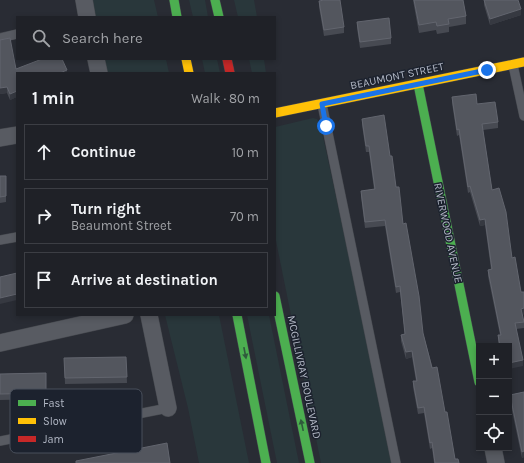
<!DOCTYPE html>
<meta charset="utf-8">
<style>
body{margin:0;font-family:Karla,sans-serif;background:#2c2e33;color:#f1f3f6}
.controls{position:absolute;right:12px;bottom:12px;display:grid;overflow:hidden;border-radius:0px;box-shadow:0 2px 6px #0003}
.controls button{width:36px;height:36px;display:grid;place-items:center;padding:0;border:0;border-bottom:1px solid #3c3e44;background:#1f2127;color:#f1f3f6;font:20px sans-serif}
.stop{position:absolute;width:12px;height:12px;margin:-9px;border:3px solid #1a73e8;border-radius:50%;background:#fff}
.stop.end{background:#1a73e8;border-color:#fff;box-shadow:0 1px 4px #0008}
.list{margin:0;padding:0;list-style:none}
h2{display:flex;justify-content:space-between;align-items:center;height:52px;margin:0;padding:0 16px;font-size:17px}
h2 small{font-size:13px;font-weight:400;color:#a1a3a7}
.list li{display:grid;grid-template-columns:26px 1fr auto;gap:12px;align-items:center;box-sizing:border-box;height:56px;margin:0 8px 8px;padding:0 8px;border:1px solid #3c3e44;border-radius:0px}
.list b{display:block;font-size:15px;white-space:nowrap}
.list p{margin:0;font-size:13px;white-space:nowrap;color:#a1a3a7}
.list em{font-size:13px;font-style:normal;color:#a1a3a7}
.icon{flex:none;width:22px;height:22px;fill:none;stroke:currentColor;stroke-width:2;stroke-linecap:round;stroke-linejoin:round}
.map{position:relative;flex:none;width:524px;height:463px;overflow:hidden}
.search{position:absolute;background:#1f2127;box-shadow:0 2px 6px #0003;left:16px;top:16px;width:260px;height:44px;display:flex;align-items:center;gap:10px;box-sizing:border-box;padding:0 14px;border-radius:0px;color:#a1a3a7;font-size:15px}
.panel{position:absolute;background:#1f2127;box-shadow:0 2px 6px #0003;left:16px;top:72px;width:260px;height:244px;border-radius:0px}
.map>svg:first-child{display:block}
.green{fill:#29373b}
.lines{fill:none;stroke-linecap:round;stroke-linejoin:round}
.lane-casing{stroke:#44474d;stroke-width:10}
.street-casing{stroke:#44474d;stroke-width:18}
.fast-casing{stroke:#44474d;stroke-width:10}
.slow-casing{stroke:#44474d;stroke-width:10}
.jam-casing{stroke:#44474d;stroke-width:10}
.lane{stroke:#585b62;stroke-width:9}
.street{stroke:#585b62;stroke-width:17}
.fast{stroke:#4caf50;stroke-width:9}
.slow{stroke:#ffc107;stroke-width:9}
.jam{stroke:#c62828;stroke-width:9}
.wall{fill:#474a52}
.shaded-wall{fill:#363941}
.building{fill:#53565e;stroke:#62656e}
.oneway{fill:#2f5a3c}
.route{stroke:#1a73e8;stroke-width:5}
.labels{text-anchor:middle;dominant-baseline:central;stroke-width:3;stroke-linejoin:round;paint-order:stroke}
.street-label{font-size:11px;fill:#b2b8c5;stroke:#1c222e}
.key{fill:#1c222e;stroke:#494f5b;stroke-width:1}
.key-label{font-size:11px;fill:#b2b8c5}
</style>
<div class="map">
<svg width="524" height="463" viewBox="0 0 524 463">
<rect width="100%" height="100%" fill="#292c34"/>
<!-- green -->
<path class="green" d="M91 0H154L158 17H94Z
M189 0H205L208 17H193Z
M234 0H254L257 17H238Z
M102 59H166L169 73H105Z
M202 59H217L220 73H205Z
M249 59H264L266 73H252Z
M313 118 317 119 320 123 394 463H321L275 236V127Z
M165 315H219L249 463H199L188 408Z
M247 315H269L299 463H277Z"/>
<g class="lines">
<!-- lane casing -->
<g class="lane-casing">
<path id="lane" d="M0 38 17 34
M513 65 524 116
M322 104 396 463
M0 240 17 237
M0 441 168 408"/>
</g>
<!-- street casing -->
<g class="street-casing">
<path id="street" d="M84 0 87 17
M96 59 99 73
M0 138 17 135
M149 315 168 408
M0 343 125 315
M493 448 496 463"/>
</g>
<!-- fast casing -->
<g class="fast-casing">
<path id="fast" d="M174 0 177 17
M215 0 219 17
M418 84 479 382
M275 296 310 463
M237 315 266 463"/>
</g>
<!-- slow casing -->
<g class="slow-casing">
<path id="slow" d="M186 59 189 73
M275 113 524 62"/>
</g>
<!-- jam casing -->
<g class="jam-casing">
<path id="jam" d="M227 59 230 73"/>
</g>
<!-- lane -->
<use href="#lane" class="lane"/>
<!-- street -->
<use href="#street" class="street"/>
<!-- fast -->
<use href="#fast" class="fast"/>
<!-- slow -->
<use href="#slow" class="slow"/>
<!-- jam -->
<use href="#jam" class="jam"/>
</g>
<!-- wall -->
<path class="wall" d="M413 0H463L466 16V24L449 27V32L437 34 436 30 419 33Z
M484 0 521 15 490 25 484 5Z
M319 1 344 27V33L324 36 319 7Z
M357 22 391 38V44L360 48 357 28Z
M0 40 16 69 67 73 10 100 7 93 0 94Z
M452 97 477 104 498 122V128L483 130 492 190 512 258 524 314 522 315 524 322V328L516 329 523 366 509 346H499L498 341V335H500L488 276V270L491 269 485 225 480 226 470 192 468 193 459 135 457 136 452 103Z
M362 119 390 156 423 333 445 412 455 459 459 463H434L432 448 430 449 424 413 418 414 413 387V381H416L412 357 406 359 401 341V335L405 334 400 292 396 293 385 226 365 228 361 197V191L374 189 369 152H366L362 125Z
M0 176H6V202L0 203Z
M126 357 127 383 65 384 64 358Z
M46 373V399L0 400V374Z
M524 392V457L522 458 510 401V395Z"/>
<!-- shaded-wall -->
<path class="shaded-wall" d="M521 9V15L490 25V19Z
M67 70V73H60Z
M7 87V93L0 94V88Z
M17 91V97L10 100V94Z
M485 219V225L480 226V220Z
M17 294V300L0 304V298Z
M524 308V314L521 315V309Z
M412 351V357L406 359V352Z
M523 360V366L509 369V363Z
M524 451V457L522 458V452Z"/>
<!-- building -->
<path class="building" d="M324 0H340L344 27 324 30 319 1Z
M414 0H463L466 16 448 19 449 24 437 26 436 22 419 25Z
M484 0H518L521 9 490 19Z
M389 18 391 38 360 42 357 22Z
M10 38 16 69 42 59H62L67 70 60 73H17V91L10 94 7 87 0 88V40Z
M476 94 477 104 495 102 498 122 482 124 492 190 499 188 506 212 512 258 515 257 521 292H524V308L521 309 524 322 515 323 523 360 509 363V346H500L498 335H501L488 270 492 269 485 219 480 220 470 186 468 187 459 129 457 130 452 97Z
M384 115 390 156H392L396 187H399L403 224 406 223 419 296 423 333 432 368 437 367 445 412H447L455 459H458L459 463H435L432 442 430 443 424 407 418 408 413 381H417L412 351 406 352 401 335 405 334 400 286 396 287 385 220 365 222 361 191 375 189 369 146H366L362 119Z
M0 176H6V196L0 197Z
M17 273V294L0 298V277Z
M126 357 127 377 65 378 64 358Z
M46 373V393L0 394V374Z
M524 392V451L522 452 510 395Z
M167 443 170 463H76V461Z"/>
<!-- one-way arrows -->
<defs><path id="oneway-solid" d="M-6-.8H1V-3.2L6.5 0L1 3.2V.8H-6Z"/></defs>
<g class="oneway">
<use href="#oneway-solid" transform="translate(245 353) rotate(79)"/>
<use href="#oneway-solid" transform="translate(302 425) rotate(-102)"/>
</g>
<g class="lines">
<!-- route -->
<path class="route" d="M326 126 322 104 487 70"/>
</g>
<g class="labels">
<!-- street labels -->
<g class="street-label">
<text transform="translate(397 76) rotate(-12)">BEAUMONT STREET</text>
<text transform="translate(448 233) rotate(78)">RIVERWOOD AVENUE</text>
<text transform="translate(304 377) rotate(78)">MCGILLIVRAY BOULEVARD</text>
</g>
</g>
<!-- legend -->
<rect x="10" y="389" width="132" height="64" rx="6" class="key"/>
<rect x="18" y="400" width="18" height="6" fill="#4caf50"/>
<rect x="18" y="418" width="18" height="6" fill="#ffc107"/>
<rect x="18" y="436" width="18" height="6" fill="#c62828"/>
<g class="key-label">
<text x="43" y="407">Fast</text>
<text x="43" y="425">Slow</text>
<text x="43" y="443">Jam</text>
</g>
</svg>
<div class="controls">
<button>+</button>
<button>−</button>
<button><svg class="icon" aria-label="locate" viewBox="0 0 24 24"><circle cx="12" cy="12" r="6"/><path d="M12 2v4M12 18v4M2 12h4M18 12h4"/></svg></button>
</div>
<div class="stop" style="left:326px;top:126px"></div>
<div class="stop end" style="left:487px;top:70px"></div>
<div class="search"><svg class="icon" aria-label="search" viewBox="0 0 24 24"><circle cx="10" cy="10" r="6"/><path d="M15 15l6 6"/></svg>Search here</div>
<section class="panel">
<h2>1 min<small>Walk · 80 m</small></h2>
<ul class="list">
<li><svg class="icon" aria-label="ahead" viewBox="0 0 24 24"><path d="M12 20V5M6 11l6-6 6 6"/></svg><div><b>Continue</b></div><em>10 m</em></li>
<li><svg class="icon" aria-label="right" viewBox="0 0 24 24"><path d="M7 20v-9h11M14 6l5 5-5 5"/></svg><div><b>Turn right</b><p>Beaumont Street</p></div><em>70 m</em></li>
<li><svg class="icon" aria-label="arrive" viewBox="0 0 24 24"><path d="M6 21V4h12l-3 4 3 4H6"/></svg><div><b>Arrive at destination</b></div></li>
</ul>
</section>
</div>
